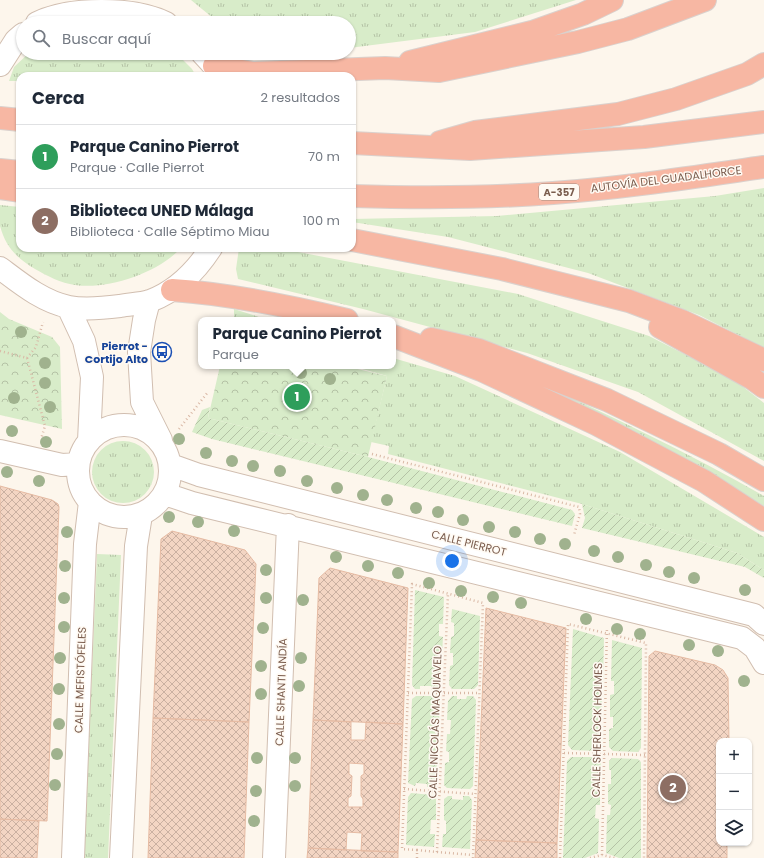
<!DOCTYPE html>
<html lang="es">
<meta charset="utf-8">
<style>
body{margin:0;font-family:Poppins,sans-serif;background:#f6f6f7;color:#1f2937}
.controls{position:absolute;right:12px;bottom:12px;display:grid;overflow:hidden;border-radius:8px;box-shadow:0 1px 3px #0004}
.controls button{width:36px;height:36px;display:grid;place-items:center;padding:0;border:0;border-bottom:1px solid #e0e1e3;background:#fff;color:#1f2937;font:20px sans-serif}
.you{position:absolute;left:452px;top:561px;width:14px;height:14px;margin:-10px;border:3px solid #fff;border-radius:50%;background:#1a73e8;box-shadow:0 0 0 6px #1a73e833}
.badge{display:grid;place-items:center;width:26px;height:26px;border-radius:50%;background:#b45309;color:#fff;font-size:13px;font-weight:700}
.pin{position:absolute;translate:-50% -50%;border:2px solid #fff;box-shadow:0 1px 4px #0006}
.popup{position:absolute;left:198px;top:317px;width:198px;height:52px;box-sizing:border-box;display:grid;place-content:center;border-radius:8px;background:#fff;filter:drop-shadow(0 1px 3px #0005);font-size:13px;white-space:nowrap;color:#747a83}
.popup b{font-size:15px;color:#1f2937}
.popup::after{content:'';position:absolute;left:50%;top:100%;margin-left:-8px;border:8px solid transparent;border-top-color:#fff}
.list{margin:0;padding:0;list-style:none}
h2{display:flex;justify-content:space-between;align-items:center;height:52px;margin:0;padding:0 16px;font-size:17px}
h2 small{font-size:13px;font-weight:400;color:#747a83}
.list li{display:grid;grid-template-columns:26px 1fr auto;gap:12px;align-items:center;box-sizing:border-box;height:64px;padding:0 16px;border-top:1px solid #e0e1e3}
.list b{display:block;font-size:15px;white-space:nowrap}
.list p{margin:0;font-size:13px;white-space:nowrap;color:#747a83}
.list em{font-size:13px;font-style:normal;color:#747a83}
.icon{flex:none;width:22px;height:22px;fill:none;stroke:currentColor;stroke-width:2;stroke-linecap:round;stroke-linejoin:round}
.map{position:relative;flex:none;width:764px;height:858px;overflow:hidden}
.search{position:absolute;background:#fff;box-shadow:0 1px 3px #0004;left:16px;top:16px;width:340px;height:44px;display:flex;align-items:center;gap:10px;box-sizing:border-box;padding:0 14px;border-radius:22px;color:#747a83;font-size:15px}
.panel{position:absolute;background:#fff;box-shadow:0 1px 3px #0004;left:16px;top:72px;width:340px;height:180px;border-radius:12px}
.map>svg:first-child{display:block}
.grass{fill:url(#grass-tufts)}
.forest{fill:url(#forest-crowns)}
.garden{fill:url(#garden-furrows)}
.building{fill:url(#building-cross-hatch);stroke:#e6bba3;fill-rule:evenodd}
.lines{fill:none;stroke-linecap:round;stroke-linejoin:round}
.minor-casing{stroke:#d1beb0;stroke-width:24}
.highway-casing{stroke:#dad1cd;stroke-width:24}
.path{stroke:#d9b8a5;stroke-width:2.5;stroke-dasharray:1 3;stroke-linecap:butt}
.minor{stroke:#fff;stroke-width:22}
.highway{stroke:#f7b7a3;stroke-width:22}
.tree{fill:#a0b28e}
.labels{text-anchor:middle;dominant-baseline:central;stroke-width:3;stroke-linejoin:round;paint-order:stroke}
.shield{fill:#fffaf3;stroke:#a28b7f;stroke-width:1}
.shield-label{font-size:10px;font-weight:bold;fill:#7a5c4d}
.street-label{font-size:11px;fill:#7a5c4d;stroke:#fffaf3}
.transit-label{font-size:11px;font-weight:bold;fill:#164399;stroke:#fffaf3;text-anchor:end}
</style>
<div class="map">
<svg width="764" height="858" viewBox="0 0 764 858">
<defs>
<pattern id="grass-tufts" width="24" height="20" patternUnits="userSpaceOnUse"><rect width="24" height="20" fill="#d8ecc9"/><path d="M3 7l-1-3M5 7V3M7 7l1-3M15 17l-1-3M17 17v-4M19 17l1-3" fill="none" stroke="#b4c2a5"/></pattern>
<pattern id="forest-crowns" width="20" height="18" patternUnits="userSpaceOnUse"><rect width="20" height="18" fill="#d8ecc9"/><path d="M2 6a3 3 0 1 1 6 0M12 15a3 3 0 1 1 6 0" fill="none" stroke="#b4c2a5"/></pattern>
<pattern id="garden-furrows" width="10" height="10" patternUnits="userSpaceOnUse"><rect width="10" height="10" fill="#d8ecc9"/><path d="M-1 1l2-2M0 10L10 0M9 11l2-2" fill="none" stroke="#b4c2a5"/></pattern>
<pattern id="building-cross-hatch" width="8" height="8" patternUnits="userSpaceOnUse"><rect width="8" height="8" fill="#f3d5c3"/><path d="M0 0l8 8M0 8l8-8" fill="none" stroke="#cab0a1"/></pattern>
</defs>
<rect width="100%" height="100%" fill="#fdf6ec"/>
<!-- grass -->
<path class="grass" d="M191 0H576L475 32 349 48V23H219Z
M29 53H176L192 69 196 76H20V81H9L14 67Z
M764 188V348L699 315 588 273 448 237 352 222V219L497 216 715 196Z
M0 205 20 207V248H181C158 273 108 290 75 285 61 283 47 276 35 269 17 258 6 248 0 226 0 219 0 211 0 205Z
M239 248H277L518 294 649 336 733 379 764 403V461L638 392 527 353 363 309 238 279 236 269Z
M234 309 268 320H234Z
M393 358 455 376 620 452 764 537V570L737 553 582 504 388 454 389 446 371 442 387 376 352 366H393Z
M526 377C607 414 687 452 764 496V506C688 458 606 418 525 380Z
M92 472a31 31 0 1 1 62 0a31 31 0 1 1-62 0Z
M97 554 121 555 108 858H84Z"/>
<!-- forest -->
<path class="forest" d="M0 312 9 319 52 337 60 347 62 429 0 415Z
M220 366H345L387 376 368 457 208 418Z"/>
<!-- garden -->
<path class="garden" d="M210 407 208 418 368 457 572 510 575 514 572 526 212 439 192 432 202 410Z
M582 504 737 553 764 570V578L745 567 582 528 585 518Z
M415 590 444 597 443 624H439V636L443 637 442 654 438 655V663H441L440 685 437 690H431V686H420V689H415L412 685Z
M452 609 480 616 478 685 474 689H452L449 685 450 666 453 665V653H450L451 637 454 636V623L451 622Z
M573 629 604 638 603 684H600L599 695H602V717H598V730L602 731 601 747 598 751 572 750 568 745Z
M612 640 642 648 641 748 638 752 613 751 609 747V729L613 728V717H610V695L614 694V681H611Z
M416 696H437L440 700 439 722H435V733L438 734V751H434V765H437V784L432 787H427V784L416 783 415 786 408 783 412 699Z
M452 696H457V699H466L467 696H473L476 700 473 786 470 789 447 788 444 785 445 763 449 762V752L446 751 447 734H450L451 720H447L448 701Z
M571 757H597L601 761 600 773H596V783L600 784V805H596L595 818 599 819 598 853 585 858H563L567 761Z
M612 758 638 759 641 762V858H619L606 853 607 815H610L611 805 608 804V784H611V770H609V761Z
M411 793 432 795 436 799V820H431L430 834H435L434 847 406 845 408 797Z
M448 796H452V799L463 800V796H469L472 800 470 849 442 847 443 834H446V821L444 820V799Z"/>
<!-- building -->
<path class="building" d="M0 486 52 500 58 504 59 507 47 821 0 819Z
M172 531 245 550 256 564 249 722 153 718 161 539Z
M330 568 408 588 403 724 313 720 319 578Z
M486 608 566 628 557 843 476 840Z
M655 651 715 665 723 670 728 678 729 741H719V843H727V858H647L649 656Z
M153 718 249 722 244 858H148Z
M313 720 351 722V740H365L366 722 403 724 398 852 361 851 362 833 347 832 346 850 308 848ZM349 763 364 764V774L361 776V796L363 799V807H348V798L351 796 352 776 349 774Z
M0 819 39 821 37 858H0Z
M476 840 557 843V858H475Z
M308 848 398 852V858H307Z"/>
<g class="lines">
<!-- minor casing -->
<g class="minor-casing">
<path id="minor" d="M37 23C69 7 134 7 166 23
M202 53 214 66 218 76
M0 65 16 40 23 34
M0 268C20 283 43 302 69 307 85 310 104 308 120 306 130 304 141 304 150 301 177 291 196 271 211 248
M149 301 144 320 139 352 142 402 161 440
M68 307 84 341 92 377 89 441
M78 471a46 46 0 1 1 92 0a46 46 0 1 1-92 0Z
M0 451 62 465 78 464
M171 465 199 475 754 615 764 624
M165 494 192 503 742 638 755 648 764 663
M73 858 85 544 90 502
M121 858 136 546 141 515
M274 858 288 525"/>
</g>
<!-- highway casing -->
<g class="highway-casing">
<path id="highway" d="M410 62 532 32 583 14 612 0
M214 66 253 73 385 68 439 71 578 42 628 29 705 0
M0 118 20 120
M440 142 475 132 618 114 676 99 747 74 764 64
M352 143 470 149 644 137 764 122
M0 170 20 172
M0 188 20 191
M352 196C418 198 487 198 553 193 623 188 694 177 764 167
M352 240 502 269 629 301 682 321 764 360
M172 290C231 294 289 306 347 320
M660 327 753 379 764 387
M393 336 481 370 596 424 704 481 764 520
M431 339 479 350 607 400 719 454 764 480"/>
</g>
<!-- path -->
<path class="path" d="M0 351 27 358 45 426 41 439
M27 358 36 347 43 322
M179 429 208 392
M372 454 579 507 580 514 574 535
M408 693H479
M564 753 645 755
M404 789 475 794
M417 850 402 849 412 584 483 603 473 858
M437 852 473 855
M602 855 607 627
M417 858V850L437 852 448 593
M560 858 568 624 646 643 644 858
M590 858 602 855 615 858"/>
<!-- minor -->
<use href="#minor" class="minor"/>
<!-- highway -->
<use href="#highway" class="highway"/>
</g>
<!-- trees -->
<g class="tree">
<circle cx="21" cy="332" r="6"/>
<circle cx="45" cy="363" r="6"/>
<circle cx="301" cy="373" r="6"/>
<circle cx="330" cy="379" r="6"/>
<circle cx="45" cy="383" r="6"/>
<circle cx="14" cy="398" r="6"/>
<circle cx="50" cy="407" r="6"/>
<circle cx="12" cy="431" r="6"/>
<circle cx="179" cy="439" r="6"/>
<circle cx="46" cy="442" r="6"/>
<circle cx="206" cy="453" r="6"/>
<circle cx="232" cy="461" r="6"/>
<circle cx="253" cy="466" r="6"/>
<circle cx="280" cy="471" r="6"/>
<circle cx="7" cy="472" r="6"/>
<circle cx="39" cy="481" r="6"/>
<circle cx="307" cy="481" r="6"/>
<circle cx="337" cy="488" r="6"/>
<circle cx="363" cy="495" r="6"/>
<circle cx="387" cy="500" r="6"/>
<circle cx="416" cy="508" r="6"/>
<circle cx="438" cy="512" r="6"/>
<circle cx="169" cy="517" r="6"/>
<circle cx="463" cy="520" r="6"/>
<circle cx="198" cy="522" r="6"/>
<circle cx="489" cy="527" r="6"/>
<circle cx="234" cy="531" r="6"/>
<circle cx="67" cy="532" r="6"/>
<circle cx="515" cy="532" r="6"/>
<circle cx="540" cy="539" r="6"/>
<circle cx="565" cy="544" r="6"/>
<circle cx="594" cy="551" r="6"/>
<circle cx="336" cy="557" r="6"/>
<circle cx="618" cy="557" r="6"/>
<circle cx="646" cy="565" r="6"/>
<circle cx="65" cy="566" r="6"/>
<circle cx="368" cy="566" r="6"/>
<circle cx="266" cy="570" r="6"/>
<circle cx="669" cy="572" r="6"/>
<circle cx="398" cy="573" r="6"/>
<circle cx="694" cy="578" r="6"/>
<circle cx="429" cy="583" r="6"/>
<circle cx="745" cy="590" r="6"/>
<circle cx="461" cy="591" r="6"/>
<circle cx="493" cy="597" r="6"/>
<circle cx="64" cy="598" r="6"/>
<circle cx="266" cy="598" r="6"/>
<circle cx="303" cy="600" r="6"/>
<circle cx="521" cy="603" r="6"/>
<circle cx="586" cy="619" r="6"/>
<circle cx="64" cy="627" r="6"/>
<circle cx="263" cy="628" r="6"/>
<circle cx="617" cy="629" r="6"/>
<circle cx="640" cy="634" r="6"/>
<circle cx="689" cy="645" r="6"/>
<circle cx="718" cy="651" r="6"/>
<circle cx="60" cy="658" r="6"/>
<circle cx="301" cy="658" r="6"/>
<circle cx="261" cy="666" r="6"/>
<circle cx="744" cy="681" r="6"/>
<circle cx="299" cy="686" r="6"/>
<circle cx="59" cy="689" r="6"/>
<circle cx="261" cy="694" r="6"/>
<circle cx="59" cy="724" r="6"/>
<circle cx="57" cy="754" r="6"/>
<circle cx="257" cy="758" r="6"/>
<circle cx="295" cy="758" r="6"/>
<circle cx="55" cy="785" r="6"/>
<circle cx="295" cy="786" r="6"/>
<circle cx="256" cy="791" r="6"/>
<circle cx="254" cy="821" r="6"/>
</g>
<!-- icons -->
<defs>
<g id="bus-ring" transform="scale(1)"><circle r="9.5" fill="#fffaf3" stroke="#1a4fb4" stroke-width="1.5"/><path d="M-5-6H5V4H4V6H2V4H-2V6H-4V4H-5ZM-3.5-4V0h7V-4ZM-3.5 1.2v1.5H-2V1.2ZM2 1.2v1.5H3.5V1.2Z" fill="#1a4fb4"/></g>
</defs>
<g fill-rule="evenodd">
<use href="#bus-ring" x="162" y="352"/>
</g>
<g class="labels">
<!-- shield labels -->
<rect class="shield" x="539" y="184" width="40" height="16" rx="3"/>
<g class="shield-label">
<text x="559" y="192">A-357</text>
</g>
<!-- street labels -->
<g class="street-label">
<text transform="translate(666 179) rotate(-7)">AUTOVÍA DEL GUADALHORCE</text>
<text transform="translate(469 543) rotate(14)">CALLE PIERROT</text>
<text transform="translate(80 680) rotate(-88)">CALLE MEFISTÓFELES</text>
<text transform="translate(281 692) rotate(-88)">CALLE SHANTI ANDÍA</text>
<text transform="translate(435 722) rotate(-88)">CALLE NICOLÁS MAQUIAVELO</text>
<text transform="translate(597 730) rotate(-89)">CALLE SHERLOCK HOLMES</text>
</g>
<!-- transit labels -->
<g class="transit-label">
<text x="148" y="346">Pierrot -<tspan x="148" dy="13">Cortijo Alto</tspan></text>
</g>
</g>
</svg>
<div class="controls">
<button>+</button>
<button>−</button>
<button><svg class="icon" aria-label="layers" viewBox="0 0 24 24"><path d="M12 4l9 5-9 5-9-5zM3 14l9 5 9-5"/></svg></button>
</div>
<div class="you"></div>
<div class="pin badge" style="left:297px;top:397px;background:#2e9e5b">1</div>
<div class="popup"><b>Parque Canino Pierrot</b>Parque</div>
<div class="pin badge" style="left:673px;top:788px;background:#8d6e63">2</div>
<div class="search"><svg class="icon" aria-label="search" viewBox="0 0 24 24"><circle cx="10" cy="10" r="6"/><path d="M15 15l6 6"/></svg>Buscar aquí</div>
<section class="panel">
<h2>Cerca<small>2 resultados</small></h2>
<ul class="list">
<li><span class="badge" style="background:#2e9e5b">1</span><div><b>Parque Canino Pierrot</b><p>Parque · Calle Pierrot</p></div><em>70 m</em></li>
<li><span class="badge" style="background:#8d6e63">2</span><div><b>Biblioteca UNED Málaga</b><p>Biblioteca · Calle Séptimo Miau</p></div><em>100 m</em></li>
</ul>
</section>
</div>
